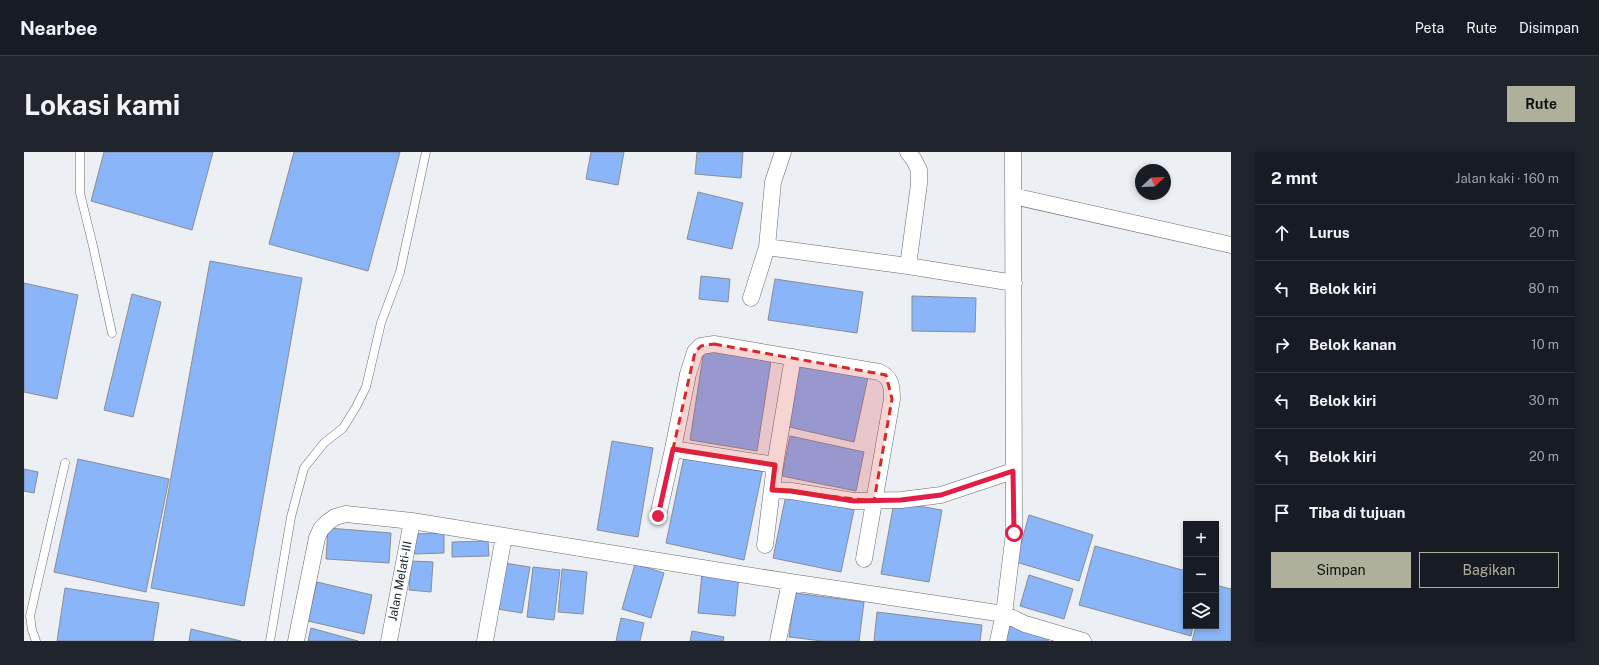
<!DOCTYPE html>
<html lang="id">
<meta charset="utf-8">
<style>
body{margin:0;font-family:"Public Sans",sans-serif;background:#20242c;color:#f1f3f6}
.controls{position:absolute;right:12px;bottom:12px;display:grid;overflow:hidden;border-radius:0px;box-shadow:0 2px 6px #0003}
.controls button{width:36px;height:36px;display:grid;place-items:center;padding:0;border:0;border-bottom:1px solid #363941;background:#171b24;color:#f1f3f6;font:20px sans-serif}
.compass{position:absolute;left:1111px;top:12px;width:36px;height:36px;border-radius:50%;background:#171b24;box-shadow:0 2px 6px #0003;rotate:67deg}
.stop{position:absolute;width:12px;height:12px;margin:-9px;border:3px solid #e11d48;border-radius:50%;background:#fff}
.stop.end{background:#e11d48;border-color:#fff;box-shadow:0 1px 4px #0008}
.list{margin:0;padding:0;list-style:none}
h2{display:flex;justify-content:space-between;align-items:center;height:52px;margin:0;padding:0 16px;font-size:17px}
h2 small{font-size:13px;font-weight:400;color:#9ea1a6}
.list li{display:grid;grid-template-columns:26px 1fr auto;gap:12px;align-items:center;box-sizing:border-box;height:56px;padding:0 16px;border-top:1px solid #363941}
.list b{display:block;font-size:15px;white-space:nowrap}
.list em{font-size:13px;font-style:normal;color:#9ea1a6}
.actions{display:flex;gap:8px;padding:12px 16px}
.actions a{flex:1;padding:9px 0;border:1px solid #aeb09b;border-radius:0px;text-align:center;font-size:14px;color:#aeb09b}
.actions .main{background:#aeb09b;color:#111}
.icon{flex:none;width:22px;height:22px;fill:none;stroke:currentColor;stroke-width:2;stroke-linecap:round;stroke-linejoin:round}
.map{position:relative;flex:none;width:1207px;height:489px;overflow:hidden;border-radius:0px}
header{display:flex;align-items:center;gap:24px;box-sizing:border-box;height:56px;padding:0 20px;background:#171b24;border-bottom:1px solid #363941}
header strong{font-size:19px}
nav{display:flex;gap:22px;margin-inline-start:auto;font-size:14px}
.intro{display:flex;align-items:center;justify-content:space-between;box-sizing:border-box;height:96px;padding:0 24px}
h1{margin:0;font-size:28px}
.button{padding:10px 18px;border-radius:0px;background:#aeb09b;color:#111;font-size:14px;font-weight:700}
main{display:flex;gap:24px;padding:0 24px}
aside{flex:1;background:#171b24;border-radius:0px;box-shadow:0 2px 6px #0003}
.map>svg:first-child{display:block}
.building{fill:#8ab5f8;stroke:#8b8d92}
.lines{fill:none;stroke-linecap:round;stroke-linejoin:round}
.service-casing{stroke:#67696d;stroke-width:9}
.minor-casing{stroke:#67696d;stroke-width:17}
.service{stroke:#fff;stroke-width:8}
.minor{stroke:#fff;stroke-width:16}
.route{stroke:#e11d48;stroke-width:5}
.marked{fill:#d62828;fill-opacity:0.2;stroke:#d62828;stroke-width:3;stroke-dasharray:8 5;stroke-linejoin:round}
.labels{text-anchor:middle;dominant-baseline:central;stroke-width:3.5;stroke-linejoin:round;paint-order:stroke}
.street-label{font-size:12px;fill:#212224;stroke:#fafcff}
</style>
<header>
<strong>Nearbee</strong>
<nav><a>Peta</a><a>Rute</a><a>Disimpan</a></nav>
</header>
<div class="intro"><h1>Lokasi kami</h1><a class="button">Rute</a></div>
<main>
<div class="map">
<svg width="1207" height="489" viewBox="0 0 1207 489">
<rect width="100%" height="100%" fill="#eceff4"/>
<!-- building -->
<path class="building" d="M80 0H189L168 78 67 49Z
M270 0H376L344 119 245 92Z
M567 0H600L594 33 562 27Z
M673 0H719L717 26 671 22Z
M674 40 719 51 708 97 663 87Z
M186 109 278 126 220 454 127 436Z
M677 124 706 127 704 150 675 147Z
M751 127 839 140 833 181 744 168Z
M0 131 54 143 33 247 0 240Z
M108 142 137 150 109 265 80 258Z
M888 144 952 146 951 180 888 179Z
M680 198 747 209 733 299 666 288Z
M776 209 844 225 830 290 761 274Z
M766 284 840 300 832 339 758 324Z
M588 289 629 296 614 385 573 378Z
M661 300 739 316 720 408 642 391Z
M54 307 145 327 122 440 30 420Z
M0 317 14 320 10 341 0 339Z
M762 343 830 358 817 420 749 406Z
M870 350 918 358 905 430 857 422Z
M1005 363 1069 383 1055 429 992 410Z
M304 376 367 381 365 411 302 407Z
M420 381V401L390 402 389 382Z
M464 389 465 404 428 405V390Z
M1071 394 1162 419V474H1169L1167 484 1055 453Z
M387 409 409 410 407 440 385 438Z
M480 411 506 415 498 461 473 457Z
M611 412 640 421 627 466 598 457Z
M509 415 536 418 530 468 503 465Z
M538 417 563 420 559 462 534 460Z
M678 421 715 424 711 464 674 461Z
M1005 423 1049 437 1040 467 996 454Z
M293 430 348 443 340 482 284 469Z
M1192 433 1207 437V489H1168L1172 474H1192Z
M41 436 135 451 129 489H33Z
M771 441 840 450 835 489H798L765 485Z
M853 460 958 473 956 489H850Z
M597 466 620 471 616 489H592Z
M986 474 1025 486 1024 489H981Z
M287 476 334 489H284Z
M167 477 217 489H165Z
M668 479 700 485 699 489H666Z"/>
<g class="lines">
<!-- service casing -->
<g class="service-casing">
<path id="service" d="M56 0V41L69 94 88 181
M12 489 8 478 6 464 41 311
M246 489 267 365 280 316 300 291 319 276 332 255 342 235 357 171 376 120 402 0"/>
</g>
<!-- minor casing -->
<g class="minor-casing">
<path id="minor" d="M989 44 1207 93
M743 95 884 114 990 131
M884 114 895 32V18L890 8 884 0
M727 146 743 95 749 30 759 0
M649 297 751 313
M748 338 767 339 830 349 877 348 917 343 989 319
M634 364 649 297 664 222 671 200 677 194 690 192 855 220C867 225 868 234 868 247L840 407
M741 393 751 313 769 205
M272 489 293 386 297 377 304 370 311 365 322 362 388 369 766 430 980 462 1001 472 1059 489
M365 489 388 369
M461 489 480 384
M754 489 766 430
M974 489 980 462 990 381 989 0"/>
</g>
<!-- service -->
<use href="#service" class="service"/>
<!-- minor -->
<use href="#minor" class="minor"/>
</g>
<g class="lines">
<!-- route -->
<path class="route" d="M634 364 649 297 751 313 748 338 767 339 830 349 877 348 917 343 989 319 990 381"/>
</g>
<!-- marked area -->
<path class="marked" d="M690 192 862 223 868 247 850 349 748 338 751 313 649 297 671 200 677 194Z"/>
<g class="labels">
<!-- street labels -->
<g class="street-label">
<text transform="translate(376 429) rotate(-79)">Jalan Melati-III</text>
</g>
</g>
</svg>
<div class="controls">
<button>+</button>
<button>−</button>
<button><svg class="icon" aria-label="layers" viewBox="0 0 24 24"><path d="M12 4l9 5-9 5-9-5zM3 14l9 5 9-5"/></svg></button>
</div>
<svg class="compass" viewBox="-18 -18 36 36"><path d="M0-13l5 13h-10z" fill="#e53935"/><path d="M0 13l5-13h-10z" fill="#9ea1a6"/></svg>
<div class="stop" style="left:990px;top:381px"></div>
<div class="stop end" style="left:634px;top:364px"></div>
</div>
<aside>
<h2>2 mnt<small>Jalan kaki · 160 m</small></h2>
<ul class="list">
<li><svg class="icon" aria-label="ahead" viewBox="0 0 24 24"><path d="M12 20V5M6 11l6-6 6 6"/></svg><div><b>Lurus</b></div><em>20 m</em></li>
<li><svg class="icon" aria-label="left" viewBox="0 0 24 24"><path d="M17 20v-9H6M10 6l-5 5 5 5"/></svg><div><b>Belok kiri</b></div><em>80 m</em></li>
<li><svg class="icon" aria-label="right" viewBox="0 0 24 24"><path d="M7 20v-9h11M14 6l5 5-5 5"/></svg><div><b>Belok kanan</b></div><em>10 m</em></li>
<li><svg class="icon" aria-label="left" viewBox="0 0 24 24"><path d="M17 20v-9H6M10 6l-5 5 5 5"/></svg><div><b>Belok kiri</b></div><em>30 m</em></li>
<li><svg class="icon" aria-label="left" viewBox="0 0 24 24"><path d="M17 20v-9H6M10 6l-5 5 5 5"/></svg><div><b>Belok kiri</b></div><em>20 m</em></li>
<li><svg class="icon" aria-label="arrive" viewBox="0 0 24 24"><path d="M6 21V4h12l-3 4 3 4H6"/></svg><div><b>Tiba di tujuan</b></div></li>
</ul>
<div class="actions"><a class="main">Simpan</a><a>Bagikan</a></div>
</aside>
</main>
